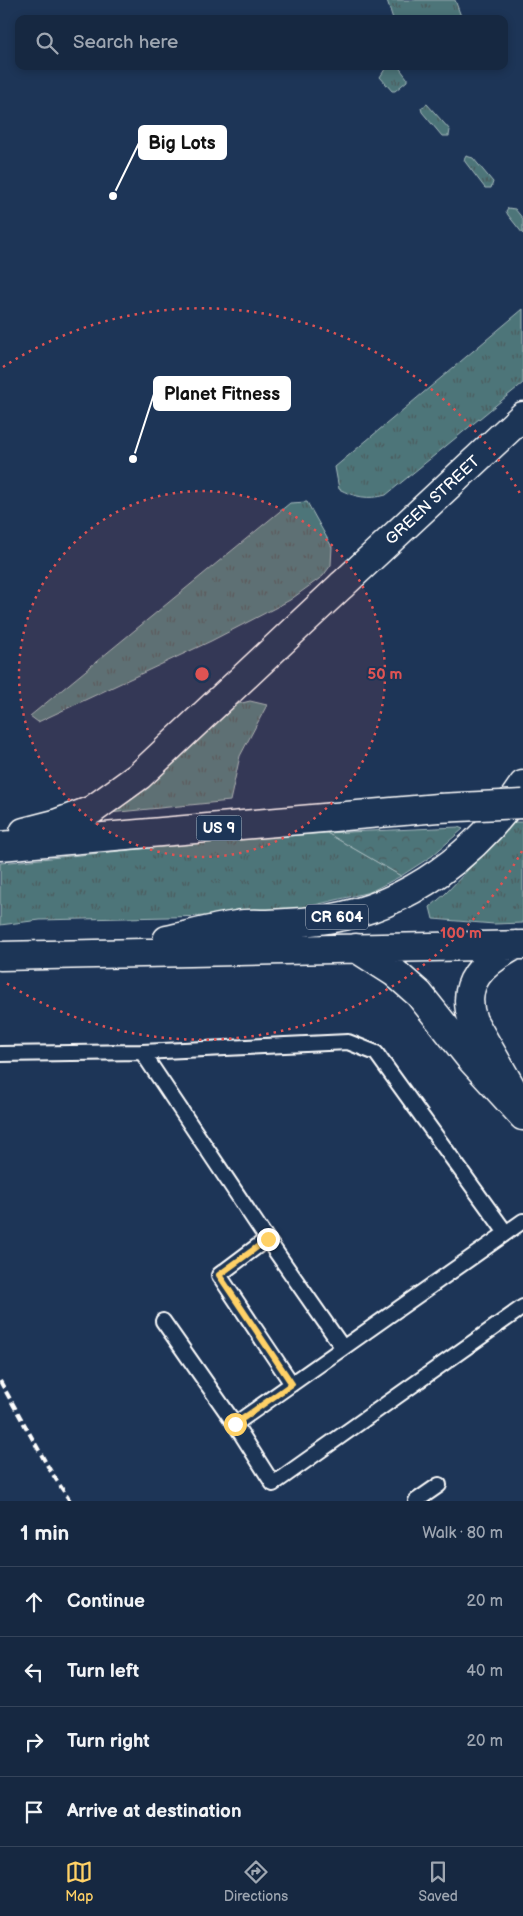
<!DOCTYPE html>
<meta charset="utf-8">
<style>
body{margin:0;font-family:"Balsamiq Sans",sans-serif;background:#23344c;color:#f1f3f6}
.stop{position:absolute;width:15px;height:15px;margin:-11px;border:4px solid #ffd166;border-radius:50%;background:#fff}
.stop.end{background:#ffd166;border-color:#fff;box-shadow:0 1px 5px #0008}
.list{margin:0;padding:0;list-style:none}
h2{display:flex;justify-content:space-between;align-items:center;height:65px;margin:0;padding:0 20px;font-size:21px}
h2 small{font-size:16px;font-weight:400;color:#9ea6b1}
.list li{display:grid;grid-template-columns:32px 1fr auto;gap:15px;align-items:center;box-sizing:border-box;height:70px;padding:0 20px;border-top:1px solid #35445a}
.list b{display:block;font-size:19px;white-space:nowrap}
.list em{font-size:16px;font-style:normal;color:#9ea6b1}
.icon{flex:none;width:28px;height:28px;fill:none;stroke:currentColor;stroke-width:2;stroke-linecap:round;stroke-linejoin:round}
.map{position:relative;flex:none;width:523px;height:1501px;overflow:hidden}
.search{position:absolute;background:#162841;box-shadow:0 2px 8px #0003;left:15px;right:15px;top:15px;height:55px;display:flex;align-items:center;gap:12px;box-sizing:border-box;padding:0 18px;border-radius:10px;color:#9ea6b1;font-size:19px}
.sheet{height:345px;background:#162841}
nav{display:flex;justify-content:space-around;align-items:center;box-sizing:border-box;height:70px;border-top:1px solid #35445a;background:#162841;font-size:14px;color:#9ea6b1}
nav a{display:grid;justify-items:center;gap:2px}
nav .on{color:#ffd166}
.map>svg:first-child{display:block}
.grass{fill:url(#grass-tufts);stroke:#a6babc}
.forest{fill:url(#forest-crowns);stroke:#a6babc}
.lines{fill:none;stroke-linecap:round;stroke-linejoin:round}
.lane-casing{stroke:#fff;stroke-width:18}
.secondary-casing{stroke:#fff;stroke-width:31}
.highway-casing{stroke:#fff;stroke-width:31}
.lane{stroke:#1d3557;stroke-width:14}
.secondary{stroke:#1d3557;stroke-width:28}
.highway{stroke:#1d3557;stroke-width:28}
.rail{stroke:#fff;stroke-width:4;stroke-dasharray:8 4;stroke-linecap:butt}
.highway-bridge-casing{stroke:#fff;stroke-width:31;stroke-linecap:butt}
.highway-bridge{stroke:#1d3557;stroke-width:28}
.route{stroke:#ffd166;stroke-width:6}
.ring{fill:none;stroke:#de5353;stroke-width:2.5;stroke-dasharray:2.5 5}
.labels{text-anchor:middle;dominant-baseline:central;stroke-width:4;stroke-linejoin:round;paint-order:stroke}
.shield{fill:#1d3557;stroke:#bbc2cd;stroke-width:1}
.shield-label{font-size:15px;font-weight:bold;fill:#fff}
.street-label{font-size:16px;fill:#fff;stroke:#1d3557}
.centre{fill:#de5353;stroke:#1d3557;stroke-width:2.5}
.ring-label{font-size:15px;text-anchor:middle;font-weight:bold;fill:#de5353;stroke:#1d3557;stroke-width:4;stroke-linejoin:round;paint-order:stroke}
.leader{fill:none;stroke:#fff;stroke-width:2}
.callout-dot{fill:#fff;stroke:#1d3557;stroke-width:2}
.callout{fill:#fff;stroke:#fff;stroke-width:2}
.callout-label{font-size:18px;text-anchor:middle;font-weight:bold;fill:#111}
</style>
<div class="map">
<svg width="523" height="1501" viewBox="0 0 523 1501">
<defs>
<pattern id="grass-tufts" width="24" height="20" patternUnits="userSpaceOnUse" patternTransform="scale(1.25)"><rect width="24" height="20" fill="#4d7579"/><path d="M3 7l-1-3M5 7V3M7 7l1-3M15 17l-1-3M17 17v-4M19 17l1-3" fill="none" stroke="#4c5c5e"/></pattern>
<pattern id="forest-crowns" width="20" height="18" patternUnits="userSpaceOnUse" patternTransform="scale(1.25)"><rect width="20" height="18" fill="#4d7579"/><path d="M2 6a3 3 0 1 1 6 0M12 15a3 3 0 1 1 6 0" fill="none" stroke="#4c5c5e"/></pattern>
</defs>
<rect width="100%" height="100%" fill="#1d3557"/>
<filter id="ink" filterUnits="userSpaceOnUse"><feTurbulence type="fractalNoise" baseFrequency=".02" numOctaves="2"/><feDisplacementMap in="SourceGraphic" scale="10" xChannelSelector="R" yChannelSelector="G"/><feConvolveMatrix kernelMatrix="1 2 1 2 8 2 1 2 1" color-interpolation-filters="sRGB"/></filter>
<g filter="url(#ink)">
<!-- grass -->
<path class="grass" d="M387 0H455L462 19H393Z
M387 66H398L407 78V81L395 91H392L380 77Z
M427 104 450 130 449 136H442L422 112 421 108Z
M466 156 473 158 493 182 491 188H485L466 163 464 160Z
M508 208 515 209 523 219V234L508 215 506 211Z
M523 309V383L386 495C369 500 354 497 339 489L335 467Z
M307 502 332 547 331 565 323 576 290 600 275 608 211 641 38 722 30 716 290 503Z
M250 701 267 705 240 756 230 801 109 813 171 765 234 705Z
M514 822H523V923L494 924 433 919 430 907 445 894Z
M327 833 401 876 370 892 306 907 252 915 40 920 0 925V863L221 841Z"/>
<!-- forest -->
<path class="forest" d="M458 827 463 829 432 856 401 876 327 833Z"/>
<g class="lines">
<!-- lane casing -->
<g class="lane-casing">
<path id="lane" d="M0 1054 142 1052
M267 1239 142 1052 348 1042 376 1053 506 1233
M163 1321 235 1424 273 1484 523 1307
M292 1384 219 1275 267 1239 343 1348
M235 1424 523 1221
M416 1501 439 1485"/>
</g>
<!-- secondary casing -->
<g class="secondary-casing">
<g id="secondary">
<path id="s1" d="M342 585 523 416"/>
</g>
</g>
<!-- highway casing -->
<g class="highway-casing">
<path id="highway" d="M24 832 55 824 92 810 139 776 342 585
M0 846 438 808
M167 940C190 935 214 928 237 925 247 923 258 924 268 924 288 923 308 922 328 919 409 906 479 852 523 785
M356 948 395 973 419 994 470 1058 523 1116
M0 956 523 945
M512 1089 473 1021C459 982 484 962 516 945"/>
</g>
<!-- lane -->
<use href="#lane" class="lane"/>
<!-- secondary -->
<use href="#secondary" class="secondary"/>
<!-- highway -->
<use href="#highway" class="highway"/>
<!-- rail -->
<path class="rail" d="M0 1381 50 1470 70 1501"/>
<!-- highway-bridge casing -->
<g class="highway-bridge-casing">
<path id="highway-bridge" d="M438 808 523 804"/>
</g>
<!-- highway-bridge -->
<use href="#highway-bridge" class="highway-bridge"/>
</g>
</g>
<g class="lines" filter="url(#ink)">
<!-- route -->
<path class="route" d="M235 1424 292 1384 219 1275 268 1239"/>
</g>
<!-- distance rings -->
<circle cx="202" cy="674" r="183" fill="#de5353" fill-opacity=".12"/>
<g class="ring">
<circle cx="202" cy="674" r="183"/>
<path d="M522 851A366 366 0 0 1 3 981M3 367A366 366 0 0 1 522 497"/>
</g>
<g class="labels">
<!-- shield labels -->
<g class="shield">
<rect x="196.5" y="815.5" width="45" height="25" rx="4"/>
<rect x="306" y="904.5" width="62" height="25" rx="4"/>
</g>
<g class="shield-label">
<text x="219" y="828">US 9</text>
<text x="337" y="917">CR 604</text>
</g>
<!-- street labels -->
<g class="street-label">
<text stroke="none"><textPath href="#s1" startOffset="124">GREEN STREET</textPath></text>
</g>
</g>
<circle cx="202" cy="674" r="8" class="centre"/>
<g class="ring-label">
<text x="385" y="679">50 m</text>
<text x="461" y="938">100 m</text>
</g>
<!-- callouts -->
<path class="leader" d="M113 196L139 143M133 459L154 394"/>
<g class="callout-dot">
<circle cx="113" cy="196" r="5"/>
<circle cx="133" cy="459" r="5"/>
</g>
<g class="callout">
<rect x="139" y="126" width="87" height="33" rx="5"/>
<rect x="154" y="377" width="136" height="33" rx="5"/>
</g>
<g class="callout-label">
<text x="182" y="149">Big Lots</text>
<text x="222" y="400">Planet Fitness</text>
</g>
</svg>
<div class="stop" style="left:235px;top:1424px"></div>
<div class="stop end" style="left:268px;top:1239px"></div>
<div class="search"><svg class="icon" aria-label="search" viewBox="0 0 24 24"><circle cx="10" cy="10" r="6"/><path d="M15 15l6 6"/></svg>Search here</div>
</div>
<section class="sheet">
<h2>1 min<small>Walk · 80 m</small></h2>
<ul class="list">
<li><svg class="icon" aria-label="ahead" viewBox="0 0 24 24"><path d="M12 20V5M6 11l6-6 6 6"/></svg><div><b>Continue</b></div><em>20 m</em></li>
<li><svg class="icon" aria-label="left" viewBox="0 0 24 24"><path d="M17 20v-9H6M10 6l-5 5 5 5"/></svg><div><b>Turn left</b></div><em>40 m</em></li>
<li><svg class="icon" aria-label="right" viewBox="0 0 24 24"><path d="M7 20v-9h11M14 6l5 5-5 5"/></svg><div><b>Turn right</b></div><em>20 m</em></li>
<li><svg class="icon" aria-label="arrive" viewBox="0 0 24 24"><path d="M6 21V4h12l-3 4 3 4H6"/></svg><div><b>Arrive at destination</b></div></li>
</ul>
</section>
<nav>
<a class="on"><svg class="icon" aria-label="map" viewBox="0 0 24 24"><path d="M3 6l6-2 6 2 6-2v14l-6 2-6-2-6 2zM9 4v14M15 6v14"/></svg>Map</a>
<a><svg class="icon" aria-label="directions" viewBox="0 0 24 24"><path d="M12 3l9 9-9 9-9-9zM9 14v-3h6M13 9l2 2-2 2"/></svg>Directions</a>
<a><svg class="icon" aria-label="saved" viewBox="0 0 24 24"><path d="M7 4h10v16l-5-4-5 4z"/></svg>Saved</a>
</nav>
